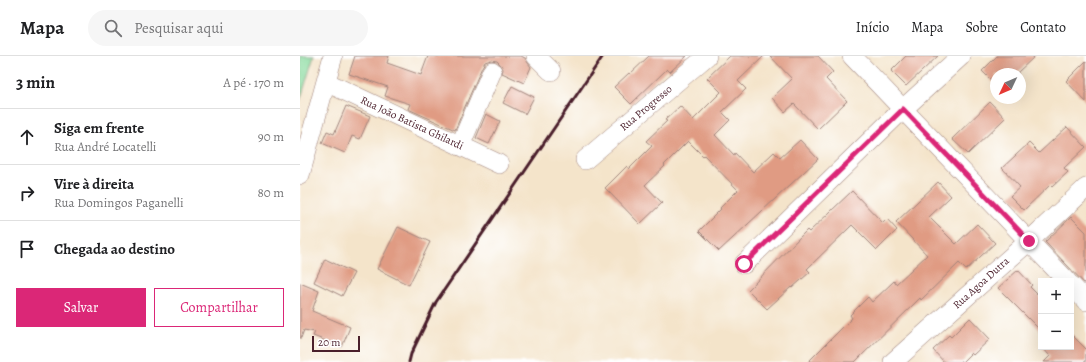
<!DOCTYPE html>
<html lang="pt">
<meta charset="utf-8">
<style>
body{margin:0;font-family:Alegreya,serif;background:#f6f6f6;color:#202124}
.controls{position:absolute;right:12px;bottom:12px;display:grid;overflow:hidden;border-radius:0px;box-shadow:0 4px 16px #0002}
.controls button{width:36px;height:36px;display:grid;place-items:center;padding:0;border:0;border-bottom:1px solid #e0e0e0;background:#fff;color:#202124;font:20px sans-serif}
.compass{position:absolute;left:690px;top:12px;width:36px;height:36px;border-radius:50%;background:#fff;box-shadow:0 4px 16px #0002;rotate:226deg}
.scale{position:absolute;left:12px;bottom:10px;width:48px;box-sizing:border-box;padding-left:4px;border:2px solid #4a1f2b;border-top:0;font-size:11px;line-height:14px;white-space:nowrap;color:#4a1f2b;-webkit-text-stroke:3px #fff;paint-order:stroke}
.stop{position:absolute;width:12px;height:12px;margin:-9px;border:3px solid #db2777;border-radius:50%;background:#fff}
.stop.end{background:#db2777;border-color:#fff;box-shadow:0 1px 4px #0008}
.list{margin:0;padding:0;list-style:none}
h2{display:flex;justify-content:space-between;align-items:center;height:52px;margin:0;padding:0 16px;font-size:17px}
h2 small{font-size:13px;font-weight:400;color:#757577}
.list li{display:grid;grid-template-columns:26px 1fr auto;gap:12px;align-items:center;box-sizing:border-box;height:56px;padding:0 16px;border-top:1px solid #e0e0e0}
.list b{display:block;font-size:15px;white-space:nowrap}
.list p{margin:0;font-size:13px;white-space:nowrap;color:#757577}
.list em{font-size:13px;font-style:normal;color:#757577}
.actions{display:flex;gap:8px;padding:12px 16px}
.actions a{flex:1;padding:9px 0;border:1px solid #db2777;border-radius:0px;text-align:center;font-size:14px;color:#db2777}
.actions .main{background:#db2777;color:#fff}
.icon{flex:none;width:22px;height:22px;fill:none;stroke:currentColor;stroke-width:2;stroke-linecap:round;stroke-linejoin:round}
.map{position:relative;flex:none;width:786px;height:306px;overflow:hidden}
header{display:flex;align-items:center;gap:24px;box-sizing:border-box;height:56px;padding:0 20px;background:#fff;border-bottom:1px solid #e0e0e0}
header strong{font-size:19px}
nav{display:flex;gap:22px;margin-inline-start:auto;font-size:14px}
.search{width:280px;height:36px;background:#f6f6f6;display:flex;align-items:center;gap:10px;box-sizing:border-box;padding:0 14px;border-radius:22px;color:#757577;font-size:15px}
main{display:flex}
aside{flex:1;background:#fff}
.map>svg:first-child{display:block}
.green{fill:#85d99b;stroke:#687c63}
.building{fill:#e09b83}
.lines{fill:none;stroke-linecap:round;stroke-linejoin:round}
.minor-casing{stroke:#9f827a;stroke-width:20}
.minor{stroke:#fff;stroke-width:19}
.rail{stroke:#4a1f2b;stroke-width:3}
.route{stroke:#db2777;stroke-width:5}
.labels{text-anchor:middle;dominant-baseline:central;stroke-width:3.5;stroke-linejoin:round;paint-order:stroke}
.street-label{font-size:11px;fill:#4a1f2b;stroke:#fff}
</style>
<header>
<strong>Mapa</strong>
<div class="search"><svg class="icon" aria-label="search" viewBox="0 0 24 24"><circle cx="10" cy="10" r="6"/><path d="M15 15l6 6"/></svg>Pesquisar aqui</div>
<nav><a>Início</a><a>Mapa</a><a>Sobre</a><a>Contato</a></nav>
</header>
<main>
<aside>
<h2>3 min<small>A pé · 170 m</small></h2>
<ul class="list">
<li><svg class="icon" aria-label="ahead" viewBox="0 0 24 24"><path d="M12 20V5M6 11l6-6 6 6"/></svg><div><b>Siga em frente</b><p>Rua André Locatelli</p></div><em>90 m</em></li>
<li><svg class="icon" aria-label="right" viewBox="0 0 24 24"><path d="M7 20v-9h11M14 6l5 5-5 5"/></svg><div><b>Vire à direita</b><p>Rua Domingos Paganelli</p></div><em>80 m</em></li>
<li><svg class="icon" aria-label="arrive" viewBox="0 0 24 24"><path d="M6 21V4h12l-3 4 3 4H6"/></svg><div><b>Chegada ao destino</b></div></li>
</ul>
<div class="actions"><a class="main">Salvar</a><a>Compartilhar</a></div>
</aside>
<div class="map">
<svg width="786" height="306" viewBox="0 0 786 306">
<rect width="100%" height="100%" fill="#fff"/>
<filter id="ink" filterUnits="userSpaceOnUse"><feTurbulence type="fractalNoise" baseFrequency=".025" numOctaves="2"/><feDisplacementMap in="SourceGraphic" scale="8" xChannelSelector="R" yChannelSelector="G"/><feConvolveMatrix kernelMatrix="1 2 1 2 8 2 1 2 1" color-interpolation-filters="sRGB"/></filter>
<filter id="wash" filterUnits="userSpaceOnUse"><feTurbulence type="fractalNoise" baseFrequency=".012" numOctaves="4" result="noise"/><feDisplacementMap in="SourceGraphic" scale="16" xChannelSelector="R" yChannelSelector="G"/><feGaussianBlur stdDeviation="0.9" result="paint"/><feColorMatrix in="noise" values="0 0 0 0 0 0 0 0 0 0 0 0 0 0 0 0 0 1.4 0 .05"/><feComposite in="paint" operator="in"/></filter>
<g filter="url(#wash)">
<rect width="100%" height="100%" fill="#f4e4ca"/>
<!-- green -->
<path class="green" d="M0 0H14L0 45Z"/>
<g id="blocks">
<!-- building -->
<path class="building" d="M55 0H89L87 7 121 19 128 0H221L225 2 228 7 231 11 224 27 202 17 203 13 201 9 197 5 191 4 185 6 182 11 155 74 108 53 110 48 85 40 88 31 49 18Z
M349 0H387L370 16 367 13 331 48 314 31 329 17 330 18Z
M430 0H464L438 25 446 33 422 56 430 64 415 79 434 99 435 97 453 116 474 96 480 102 500 84 518 103 419 195 399 175 421 153 420 152 438 134 404 99 403 100 388 85 364 109 365 110 345 129 362 147 340 168 305 132 327 110 329 113 352 90 346 85 367 65 365 64 380 50 393 64 421 36 407 22Z
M470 0H518L533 16 526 23 547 45 518 73 494 48 485 56 472 42 492 23Z
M606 0H638L606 30 591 15Z
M697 0H735L717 17 719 18H696V29L682 15Z
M786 5V46L766 25Z
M212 30 234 41 225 58 203 47Z
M690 46 705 62 668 98 652 83Z
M46 50 70 60 60 83 52 80 45 97 22 87 27 75 34 78Z
M186 58 200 65 189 88 176 82Z
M767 71 786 91 764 112 768 116 752 131 750 129 724 154 710 140 720 131 702 112 729 87 739 97Z
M638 126 651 140 629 161 656 188 677 168 695 187 666 214 659 207 621 244 620 242 555 306H508L552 262 550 259 568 241 572 246 594 225 596 228 627 199 596 166Z
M552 135 583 167 587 163 597 174 577 194 552 169 507 213 510 216 492 232 491 231 467 253 448 234 507 174 509 176Z
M771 161 786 176V229L745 186Z
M98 171 130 186 109 229 77 213Z
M25 203 54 217 42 240 14 226Z
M718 214 732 229 730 231 741 242V275L698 232Z
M0 227 19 235 12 255 50 271 42 291 13 280 15 276 4 274 1 282H0Z
M670 262 690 283 673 299 671 297 662 306H644L633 294 649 279 651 281Z
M771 278 786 293V306H744L750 300 742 291H771Z"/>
</g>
</g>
<g filter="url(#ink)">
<use href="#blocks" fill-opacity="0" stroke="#9f827a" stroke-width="1"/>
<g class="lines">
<!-- minor casing -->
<g class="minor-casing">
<path id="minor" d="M236 0 251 15
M552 0 767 225
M26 26 199 108
M160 90 192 15
M285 104 407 0
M0 119 33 0
M444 208 603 53 661 0
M771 229 786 245
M593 306 729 185 786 132"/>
</g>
<!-- minor -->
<use href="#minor" class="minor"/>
<!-- rail -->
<path class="rail" d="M109 306 111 298 136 246 303 0"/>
</g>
</g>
<g class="lines" filter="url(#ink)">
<!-- route -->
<path class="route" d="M444 208 603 53 729 185"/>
</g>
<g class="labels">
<!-- street labels -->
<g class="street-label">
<text transform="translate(346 52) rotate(-40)">Rua Progresso</text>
<text transform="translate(112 67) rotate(25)">Rua João Batista Ghilardi</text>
<text transform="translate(681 227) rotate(-42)">Rua Agoa Dutra</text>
</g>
</g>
</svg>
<div class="controls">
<button>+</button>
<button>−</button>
</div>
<svg class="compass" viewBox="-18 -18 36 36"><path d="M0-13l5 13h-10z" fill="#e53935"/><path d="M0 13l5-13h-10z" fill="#757577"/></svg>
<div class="scale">20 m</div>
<div class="stop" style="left:444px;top:208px"></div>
<div class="stop end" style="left:729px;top:185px"></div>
</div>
</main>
